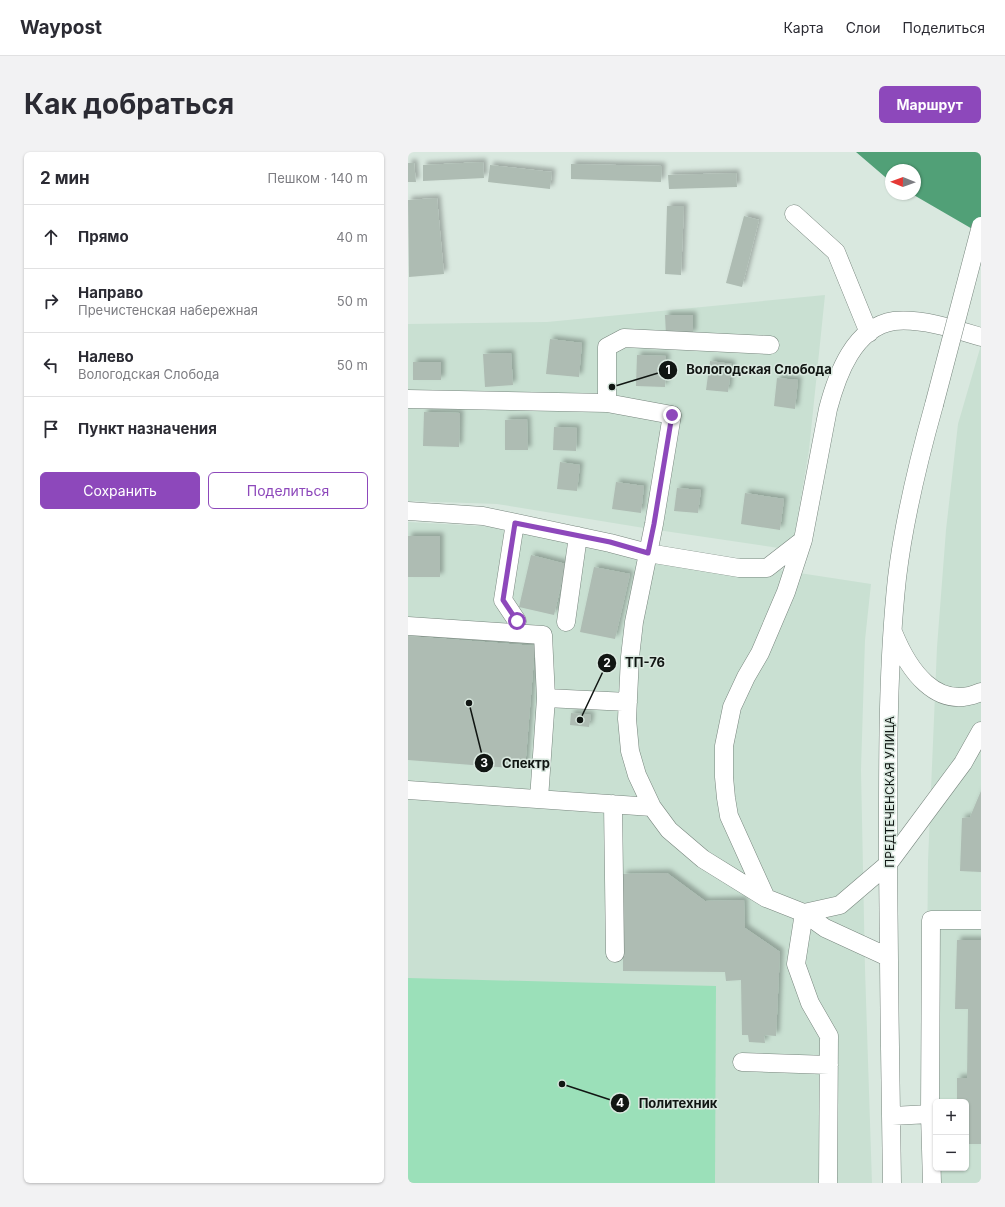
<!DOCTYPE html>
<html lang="ru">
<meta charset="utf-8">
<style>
body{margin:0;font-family:Inter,sans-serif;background:#f2f2f3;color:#2b2b33}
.controls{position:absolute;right:12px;bottom:12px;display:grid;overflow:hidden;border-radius:6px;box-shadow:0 1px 3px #0004}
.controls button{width:36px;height:36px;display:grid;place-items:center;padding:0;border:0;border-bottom:1px solid #e1e1e2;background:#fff;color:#2b2b33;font:20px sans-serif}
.compass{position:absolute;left:477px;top:12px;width:36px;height:36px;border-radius:50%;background:#fff;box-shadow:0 1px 3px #0004;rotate:271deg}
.stop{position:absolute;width:12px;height:12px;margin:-9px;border:3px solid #8d48bb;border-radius:50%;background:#fff}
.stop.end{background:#8d48bb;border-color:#fff;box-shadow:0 1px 4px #0008}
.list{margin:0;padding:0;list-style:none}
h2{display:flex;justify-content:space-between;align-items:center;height:52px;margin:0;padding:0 16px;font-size:17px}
h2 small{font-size:13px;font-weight:400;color:#7c7c81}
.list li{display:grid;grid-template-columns:26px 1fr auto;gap:12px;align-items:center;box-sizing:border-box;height:64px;padding:0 16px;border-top:1px solid #e1e1e2}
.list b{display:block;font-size:15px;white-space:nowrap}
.list p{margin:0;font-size:13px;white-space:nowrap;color:#7c7c81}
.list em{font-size:13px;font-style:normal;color:#7c7c81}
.actions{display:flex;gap:8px;padding:12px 16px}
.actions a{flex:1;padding:9px 0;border:1px solid #8d48bb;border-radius:6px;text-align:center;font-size:14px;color:#8d48bb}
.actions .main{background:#8d48bb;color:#fff}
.icon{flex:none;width:22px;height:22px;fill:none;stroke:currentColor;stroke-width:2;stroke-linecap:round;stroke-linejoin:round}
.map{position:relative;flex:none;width:573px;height:1031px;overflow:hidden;border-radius:6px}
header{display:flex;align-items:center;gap:24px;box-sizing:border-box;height:56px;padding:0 20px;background:#fff;border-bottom:1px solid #e1e1e2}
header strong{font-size:19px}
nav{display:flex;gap:22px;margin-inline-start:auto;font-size:14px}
.intro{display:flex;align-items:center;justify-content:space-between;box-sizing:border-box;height:96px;padding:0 24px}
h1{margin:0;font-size:28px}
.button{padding:10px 18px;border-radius:6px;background:#8d48bb;color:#fff;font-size:14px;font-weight:700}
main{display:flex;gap:24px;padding:0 24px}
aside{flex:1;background:#fff;border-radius:6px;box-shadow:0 1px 3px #0004}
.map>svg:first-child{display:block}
.built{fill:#c9e0d2;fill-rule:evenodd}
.green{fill:#9be0b9}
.water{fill:#51a077}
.building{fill:#aebcb3;filter:url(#shadow)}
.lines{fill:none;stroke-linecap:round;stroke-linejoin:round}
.minor-casing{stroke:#78867e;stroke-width:19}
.minor{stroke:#fff;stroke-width:18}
.minor-bridge-casing{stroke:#78867e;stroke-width:19;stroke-linecap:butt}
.minor-bridge{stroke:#fff;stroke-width:18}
.route{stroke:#8d48bb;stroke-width:5}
.labels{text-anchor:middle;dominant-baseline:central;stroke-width:3;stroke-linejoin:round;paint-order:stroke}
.street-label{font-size:12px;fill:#111613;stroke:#d9e8df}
.leader{fill:none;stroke:#111613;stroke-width:1.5}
.callout-dot{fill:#111613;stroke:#d9e8df;stroke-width:1.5}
.mark-label{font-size:12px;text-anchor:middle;font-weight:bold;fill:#fff}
.callout-label{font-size:13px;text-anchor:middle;font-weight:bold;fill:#111613;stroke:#d9e8df;stroke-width:3;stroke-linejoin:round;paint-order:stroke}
</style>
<header>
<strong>Waypost</strong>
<nav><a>Карта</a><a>Слои</a><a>Поделиться</a></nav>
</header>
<div class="intro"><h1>Как добраться</h1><a class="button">Маршрут</a></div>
<main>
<aside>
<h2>2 мин<small>Пешком · 140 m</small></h2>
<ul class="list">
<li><svg class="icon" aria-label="ahead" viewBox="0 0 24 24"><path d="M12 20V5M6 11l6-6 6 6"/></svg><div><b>Прямо</b></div><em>40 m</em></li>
<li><svg class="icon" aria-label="right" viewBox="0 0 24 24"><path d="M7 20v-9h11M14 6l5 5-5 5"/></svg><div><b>Направо</b><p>Пречистенская набережная</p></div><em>50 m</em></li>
<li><svg class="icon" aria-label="left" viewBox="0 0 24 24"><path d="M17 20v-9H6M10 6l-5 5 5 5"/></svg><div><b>Налево</b><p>Вологодская Слобода</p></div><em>50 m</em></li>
<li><svg class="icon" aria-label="arrive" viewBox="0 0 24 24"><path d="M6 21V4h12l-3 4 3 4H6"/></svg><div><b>Пункт назначения</b></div></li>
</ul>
<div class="actions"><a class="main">Сохранить</a><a>Поделиться</a></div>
</aside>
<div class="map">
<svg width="573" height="1031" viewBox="0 0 573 1031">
<defs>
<filter id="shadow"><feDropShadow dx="3.5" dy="-3.5" stdDeviation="2" flood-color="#0004"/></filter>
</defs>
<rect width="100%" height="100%" fill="#d9e8df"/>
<!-- built -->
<path class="built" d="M417 143 401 298 384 398 236 376 89 352 0 349V172L139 170Z
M573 193V1031H517L520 709 529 495 538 378 550 272ZM528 950H558V1016H528Z
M0 370 90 375 463 432 457 488 453 618 457 817 464 1031H0Z"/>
<!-- green -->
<path class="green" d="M0 826 308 834 307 1031H0Z"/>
<!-- water -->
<path class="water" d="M448 0H573V82L504 42H507V18H483V30Z"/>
<!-- building -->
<path class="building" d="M75 10 76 26 15 29V13Z
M0 11H6L8 30H0Z
M163 12 254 14 253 30 163 27Z
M82 13 144 20 142 37 80 30Z
M328 21 329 35 261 37 260 23Z
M29 46 36 122 1 125 0 48Z
M259 54H276L273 123 257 122Z
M336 64 351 68 334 135 318 131Z
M257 163H285V182L258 183Z
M142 187 174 191 171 225 138 222Z
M103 201 105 233 77 235 75 202Z
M229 203 258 204 257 235 228 234Z
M302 209 324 212 320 240 298 238Z
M5 210H33V228H5Z
M369 226 390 228 387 257 366 254Z
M16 260 52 261 51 295 15 294Z
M119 267 120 298H97V268Z
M146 275 169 276 168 299 145 298Z
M152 310 172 313 169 339 149 337Z
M208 330 236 334 233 361 204 357Z
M269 336 293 338 290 361 266 359Z
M337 341 376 347 372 378 333 372Z
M0 384H32V425H0Z
M123 403 158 412 146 463 111 455Z
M186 415 222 422 207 487 172 480Z
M0 484 127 494 117 617 0 608Z
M163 561 183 563 181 575 162 573Z
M573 639V720L552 719 554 666 562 665Z
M259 721 297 749 336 748 337 776 372 800 368 884 356 883 357 891 341 890 340 883H334L333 828 318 829 317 820 215 819V722Z
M549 788H573V992H558V950H549V926H559L560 857H547Z"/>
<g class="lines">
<!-- minor casing -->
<g class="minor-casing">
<path id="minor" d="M386 62 428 100 461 181
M0 247 199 251 264 263 246 372 226 470 222 505 219 567 222 599 229 623 244 655 261 678 295 707 358 746 396 761 417 776 480 805
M199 251V195L216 186 362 193
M0 359 75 364 202 391 240 401 331 416H359L395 388
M107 371 95 448 109 469
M158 470 170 384
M0 474 135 483 138 546 131 647
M485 480C500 517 528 560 573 540
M138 546 220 550
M0 638 244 655
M205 652 207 801
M358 746 321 664 318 646 316 625V594L324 555 338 525 352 501 378 440 395 388 420 257C429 223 446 175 486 169 513 166 547 177 573 185
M396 761 388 812 402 851 421 884 420 1031
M396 761 432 753 480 712 555 611 573 579
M334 910 421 913
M484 964 522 962
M484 1031C482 924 481 816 480 709 480 614 479 520 489 426 496 367 510 310 526 253
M524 1031 522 962 523 768H573"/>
</g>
<!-- minor -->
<use href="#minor" class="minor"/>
<!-- minor-bridge casing -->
<g class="minor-bridge-casing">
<path id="minor-bridge" d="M526 253 573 74"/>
</g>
<!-- minor-bridge -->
<use href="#minor-bridge" class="minor-bridge"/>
</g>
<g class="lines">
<!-- route -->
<path class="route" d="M109 469 95 448 107 371 202 390 240 401 246 372 264 263"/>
</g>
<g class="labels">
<!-- street labels -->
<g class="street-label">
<text transform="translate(481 640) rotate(-90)">ПРЕДТЕЧЕНСКАЯ УЛИЦА</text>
</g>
</g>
<!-- callouts -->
<path class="leader" d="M204 235L260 218M172 568L199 511M61 551L76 611M154 932L212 951"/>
<g class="callout-dot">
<circle cx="204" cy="235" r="4"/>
<circle cx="172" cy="568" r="4"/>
<circle cx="61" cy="551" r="4"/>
<circle cx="154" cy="932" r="4"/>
<circle cx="260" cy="218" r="10"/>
<circle cx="199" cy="511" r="10"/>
<circle cx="76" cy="611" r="10"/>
<circle cx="212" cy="951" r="10"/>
</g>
<g class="mark-label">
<text x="260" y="222">1</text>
<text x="199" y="515">2</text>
<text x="76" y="615">3</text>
<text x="212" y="955">4</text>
</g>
<g class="callout-label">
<text x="351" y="222">Вологодская Слобода</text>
<text x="237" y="515">ТП-76</text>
<text x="118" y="616">Спектр</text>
<text x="270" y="956">Политехник</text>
</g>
</svg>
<div class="controls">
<button>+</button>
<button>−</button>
</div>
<svg class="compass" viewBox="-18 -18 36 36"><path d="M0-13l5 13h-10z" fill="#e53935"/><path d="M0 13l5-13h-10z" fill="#7c7c81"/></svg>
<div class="stop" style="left:109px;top:469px"></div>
<div class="stop end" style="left:264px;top:263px"></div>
</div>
</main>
